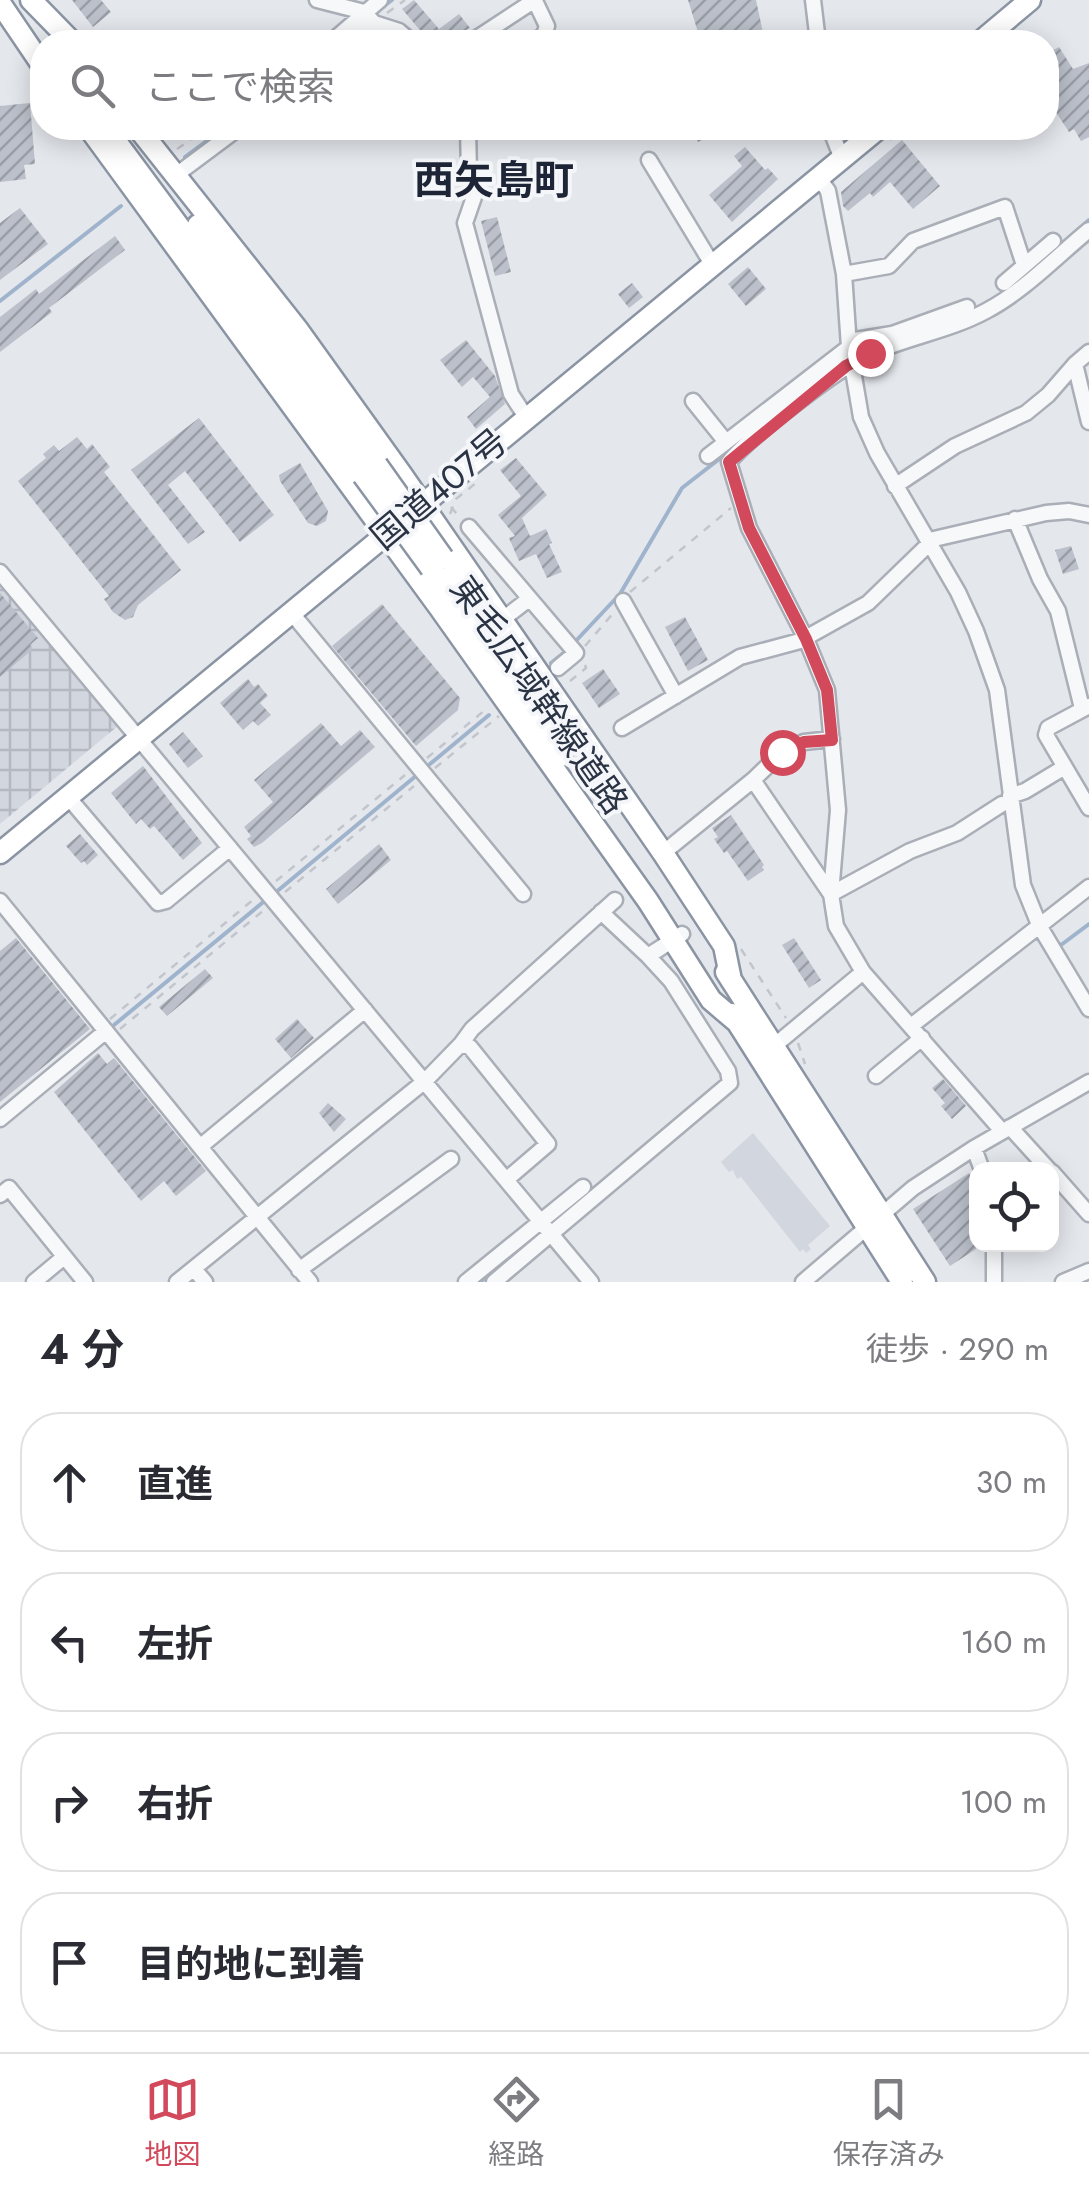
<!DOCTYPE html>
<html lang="ja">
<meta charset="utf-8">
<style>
body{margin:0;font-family:Jost,"Noto Sans JP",sans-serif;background:#f7f7f7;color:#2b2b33}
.controls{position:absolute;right:30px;bottom:30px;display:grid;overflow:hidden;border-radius:20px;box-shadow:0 5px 25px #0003}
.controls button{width:90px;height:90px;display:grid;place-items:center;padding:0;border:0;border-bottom:2px solid #e1e1e2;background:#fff;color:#2b2b33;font:50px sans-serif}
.stop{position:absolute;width:30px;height:30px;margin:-22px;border:8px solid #d1495b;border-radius:50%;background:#fff}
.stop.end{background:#d1495b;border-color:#fff;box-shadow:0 2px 10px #0008}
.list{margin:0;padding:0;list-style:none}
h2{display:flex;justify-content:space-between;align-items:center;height:130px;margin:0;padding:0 40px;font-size:42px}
h2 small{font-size:32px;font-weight:400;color:#7c7c81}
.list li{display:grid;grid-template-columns:65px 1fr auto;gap:30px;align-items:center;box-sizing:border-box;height:140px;margin:0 20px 20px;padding:0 20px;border:2px solid #e1e1e2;border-radius:40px}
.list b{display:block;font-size:38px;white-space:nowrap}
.list em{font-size:32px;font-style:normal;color:#7c7c81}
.icon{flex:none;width:55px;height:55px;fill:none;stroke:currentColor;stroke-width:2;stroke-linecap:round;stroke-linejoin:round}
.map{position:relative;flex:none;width:1089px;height:1282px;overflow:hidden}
.search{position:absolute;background:#fff;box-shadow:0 5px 25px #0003;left:30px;right:30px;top:30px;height:110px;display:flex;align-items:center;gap:25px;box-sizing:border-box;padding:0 35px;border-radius:40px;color:#7c7c81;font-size:38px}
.sheet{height:770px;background:#fff}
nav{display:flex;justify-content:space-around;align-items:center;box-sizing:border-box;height:140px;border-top:2px solid #e1e1e2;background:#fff;font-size:28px;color:#7c7c81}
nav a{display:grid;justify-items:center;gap:5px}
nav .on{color:#d1495b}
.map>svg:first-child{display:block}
.built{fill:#d2d6de}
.industrial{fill:url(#industrial-grid)}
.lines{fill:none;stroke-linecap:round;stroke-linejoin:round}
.stream{stroke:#9fb4cc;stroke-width:4}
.building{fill:url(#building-hatch)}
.minor-casing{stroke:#a9aeb7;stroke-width:19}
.highway-casing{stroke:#8b94a3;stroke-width:25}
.path{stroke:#c2c5cb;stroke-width:2.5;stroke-dasharray:8 8;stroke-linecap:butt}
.minor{stroke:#f7f8fa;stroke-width:14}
.highway{stroke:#fff;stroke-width:20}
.highway-bridge-casing{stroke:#8b94a3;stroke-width:25;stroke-linecap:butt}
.highway-bridge{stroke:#fff;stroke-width:20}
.route{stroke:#d1495b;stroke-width:12}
.labels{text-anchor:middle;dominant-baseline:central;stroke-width:8;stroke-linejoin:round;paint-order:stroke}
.street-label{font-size:35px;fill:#2b3445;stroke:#f4f6f9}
.quarter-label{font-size:40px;font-weight:bold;fill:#1d2536;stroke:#f4f6f9}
</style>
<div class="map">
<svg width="1089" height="1282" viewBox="0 0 1089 1282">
<defs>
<pattern id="industrial-grid" width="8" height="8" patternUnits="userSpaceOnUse" patternTransform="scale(2.5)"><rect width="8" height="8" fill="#d2d6de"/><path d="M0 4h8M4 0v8" fill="none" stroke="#b4b8c0"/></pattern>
<pattern id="building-hatch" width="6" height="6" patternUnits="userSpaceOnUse" patternTransform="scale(2.5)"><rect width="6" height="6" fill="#bbc0ca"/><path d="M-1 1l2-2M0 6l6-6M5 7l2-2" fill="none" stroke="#989da6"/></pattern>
</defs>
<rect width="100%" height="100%" fill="#e4e7ec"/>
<!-- built -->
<path class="built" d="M753 1133 830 1226 808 1245 811 1249 806 1253 803 1249 800 1252 741 1177 737 1179 733 1170 729 1172 721 1162Z"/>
<!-- industrial -->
<path class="industrial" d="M0 582 119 725 0 824Z"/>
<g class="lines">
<!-- stream -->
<path class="stream" d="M380 9 392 0
M185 157 224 128
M1009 289 1089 220
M0 301 121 206
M573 644 620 594 682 488 736 446
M551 663 566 651
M430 764 489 715
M275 893 417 775
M1055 943 1061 945 1089 924
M960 996 1035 938 1041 940
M114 1025 267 899
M551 1224 644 1147
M480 1282 543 1230"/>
</g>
<!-- building -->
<path class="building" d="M72 0H101L111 12 93 27Z
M414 0 439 29 459 14 470 28 444 42H422L425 36 402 9Z
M688 0H756L765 42H701Z
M1059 47 1073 69 1089 63V137L1081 141 1074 129 1069 132 1046 97V54Z
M30 103 35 164 24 165 26 179 0 182V106Z
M666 128H723L698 142 692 130 673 140Z
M902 140 940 186 913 209 890 182 873 197 870 193 848 211 843 206 841 192Z
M745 147 765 170 768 168 778 179 732 222 709 195 742 166 734 156Z
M20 208 48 244 0 280V223Z
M497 217 511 272 495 276 481 221Z
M115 236 125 250 49 308 52 312 0 352V317L36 289 39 294Z
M748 267 766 289 746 306 728 284Z
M632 283 643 297 629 308 618 294Z
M466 340 495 376 505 404 476 429 467 417 490 397 473 377 462 387 440 360Z
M199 418 274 515 240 542 185 471 168 485 205 532 188 544 131 470Z
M77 437 87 449 92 444 110 467 104 472 181 570 138 605 133 617 125 620 113 612 104 599 109 596 18 481 46 458 43 454 54 445 59 451Z
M516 458 547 495 522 518 530 536 546 529 552 543 549 544 562 572 547 578 536 554 519 561 509 538 515 536 498 515 521 496 500 470Z
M300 463 328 511 326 521 317 526 308 523 280 481 279 475Z
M1071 546 1079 569 1063 574 1055 550Z
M0 593 38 638 30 645 33 649 0 677Z
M382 604 460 698 458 710 416 746 332 646Z
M685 617 708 660 688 671 665 627Z
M603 669 620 694 599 708 582 683Z
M248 679 254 687 258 684 268 696 260 703 271 715 258 726 253 721 243 730 220 703Z
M321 723 341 746 360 730 375 747 262 843 254 847 247 839 251 836 244 827 273 802 254 780Z
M183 732 203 756 188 768 169 744Z
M143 766 202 843 183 860 154 826 150 829 141 819 136 824 111 793Z
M731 815 764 865 762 867 764 870 748 881 727 851 724 853 714 839 718 837 712 828Z
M80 834 98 855 87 865 84 861 81 863 66 846Z
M379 844 391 860 338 904 326 889Z
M16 938 90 1029 0 1102V951Z
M794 938 821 980 809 988 782 945Z
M205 969 213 978 167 1016 159 1007Z
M297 1019 314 1038 291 1058 275 1039Z
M98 1053 107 1064 114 1058 206 1171 176 1196 164 1181 141 1201 54 1092Z
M943 1079 966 1106 952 1119 941 1106 945 1103 932 1088Z
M328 1103 346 1119 334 1132 319 1113Z
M969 1173 976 1184 971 1188 976 1196V1249L950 1266 913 1209Z"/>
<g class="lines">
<!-- minor casing -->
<g class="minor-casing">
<path id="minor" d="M317 0 364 12 374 23 399 31 412 42
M813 0 818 42
M337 37 380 0
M352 42 374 23
M471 42 535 0
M533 42 544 35 547 26 535 1
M468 128 469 173 474 197 465 223 511 394 526 417
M830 128 842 159
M649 160 712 264
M176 175 239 128
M819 178 828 191 844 274 849 347 861 417 877 453 958 592 976 631 997 690 1023 885 1040 927 1089 1009
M844 274 889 266 913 241 1005 207 1024 265
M1004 283 1053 241
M849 341 892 334 967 307
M1075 364 1089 422
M693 401 726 442
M708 456 849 347
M895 486 955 446 1026 413 1048 395 1075 364 1089 352
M1015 519 1040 579 1058 611 1082 708
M469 527 576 653 558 668
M0 572 591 1282
M623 601 676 696
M290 611 523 894
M503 619 529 599
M1089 706 1048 728 1046 735 1089 808
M622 728 740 657 800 641 868 603 934 539 1046 513 1069 511 1089 515
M753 780 830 893
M1010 796 1025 791 1063 768
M68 797 158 903 166 901 230 848
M663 853 753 780 782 752 804 742 832 739
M831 894 910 851 957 833 1002 804 1011 802
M0 901 310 1282
M601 912 648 956
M911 1026 1089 887
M461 1044 472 1029 615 900
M774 1046 863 972
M876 1076 922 1038
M0 1119 106 1031
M1010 1127 1049 1170
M1002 1131 863 972 836 926 831 894 838 810 827 690 806 639 749 528 729 462C748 438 841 366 870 354 907 337 949 331 986 311 1024 291 1056 257 1089 230
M201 1146 365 1010
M974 1148 982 1170
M1052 1172 1089 1214
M0 1195 9 1188 85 1282
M994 1244V1282
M194 1269 205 1282
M299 1270 451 1159
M34 1282 64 1257
M177 1282 425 1081 461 1044 470 1047 548 1144 506 1180
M466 1282 583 1187
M494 1282 730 1083 728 1071 671 981 648 956 682 934
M803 1282 913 1188 974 1148 1089 1082
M1063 1282 1089 1271"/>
</g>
<!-- highway casing -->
<g class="highway-casing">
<path id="highway" d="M31 0 72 42
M0 3 42 65
M980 42 1030 0
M89 128 439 607 648 901 711 1000 738 1023
M106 128 363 475
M138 128 298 330 402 475 663 853 724 946 731 980
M198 225 377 465
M431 568 561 756
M453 572 553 716
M0 853 879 128
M726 972 925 1282
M732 1014 902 1282"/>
</g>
<!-- path -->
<path class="path" d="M387 13 405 0
M890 140 905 128
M177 149 208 128
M451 507 461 519
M450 514 456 499 476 483
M630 592 731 508
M585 646 616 610
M570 681 586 668 585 665
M427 758 485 710
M435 768 499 716
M276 881 405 775
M285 892 414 786
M741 949 786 1018
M110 1019 254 899
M120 1029 264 910
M798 1043 805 1064"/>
<!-- minor -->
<use href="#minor" class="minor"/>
<!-- highway -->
<use href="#highway" class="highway"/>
<!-- highway-bridge casing -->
<g class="highway-bridge-casing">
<path id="highway-bridge" d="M377 465 443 558
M363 475 431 568"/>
</g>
<!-- highway-bridge -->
<use href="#highway-bridge" class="highway-bridge"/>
</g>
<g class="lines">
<!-- route -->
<path class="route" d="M782 752 804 742 832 740 827 690 806 639 749 528 729 462 846 366 870 353"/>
</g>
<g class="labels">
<!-- street labels -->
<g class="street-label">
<text transform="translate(439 489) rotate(-40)">国道407号</text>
<text transform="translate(539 695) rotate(55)">東毛広域幹線道路</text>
</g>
<!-- quarter labels -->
<g class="quarter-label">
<text x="494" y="180">西矢島町</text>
</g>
</g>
</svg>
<div class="controls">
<button><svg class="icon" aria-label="locate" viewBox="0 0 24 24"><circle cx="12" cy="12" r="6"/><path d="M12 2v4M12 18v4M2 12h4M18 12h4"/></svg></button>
</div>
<div class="stop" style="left:782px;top:752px"></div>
<div class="stop end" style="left:870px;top:353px"></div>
<div class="search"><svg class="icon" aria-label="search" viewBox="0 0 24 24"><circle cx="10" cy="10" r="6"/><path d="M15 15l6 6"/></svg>ここで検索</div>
</div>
<section class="sheet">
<h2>4 分<small>徒歩 · 290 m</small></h2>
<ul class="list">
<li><svg class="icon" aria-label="ahead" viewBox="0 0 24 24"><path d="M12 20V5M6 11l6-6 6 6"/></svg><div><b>直進</b></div><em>30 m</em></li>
<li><svg class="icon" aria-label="left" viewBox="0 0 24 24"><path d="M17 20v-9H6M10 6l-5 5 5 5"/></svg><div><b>左折</b></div><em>160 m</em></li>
<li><svg class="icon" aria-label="right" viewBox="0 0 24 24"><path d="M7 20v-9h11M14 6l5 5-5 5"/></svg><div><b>右折</b></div><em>100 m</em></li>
<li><svg class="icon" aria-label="arrive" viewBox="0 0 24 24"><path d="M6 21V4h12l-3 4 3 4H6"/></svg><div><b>目的地に到着</b></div></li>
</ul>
</section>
<nav>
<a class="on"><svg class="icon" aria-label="map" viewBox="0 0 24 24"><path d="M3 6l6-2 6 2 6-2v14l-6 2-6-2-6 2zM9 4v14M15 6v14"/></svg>地図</a>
<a><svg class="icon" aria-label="directions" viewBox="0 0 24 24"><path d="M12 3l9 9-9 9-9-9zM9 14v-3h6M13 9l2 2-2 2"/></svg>経路</a>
<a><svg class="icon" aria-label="saved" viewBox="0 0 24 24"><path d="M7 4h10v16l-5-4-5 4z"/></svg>保存済み</a>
</nav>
